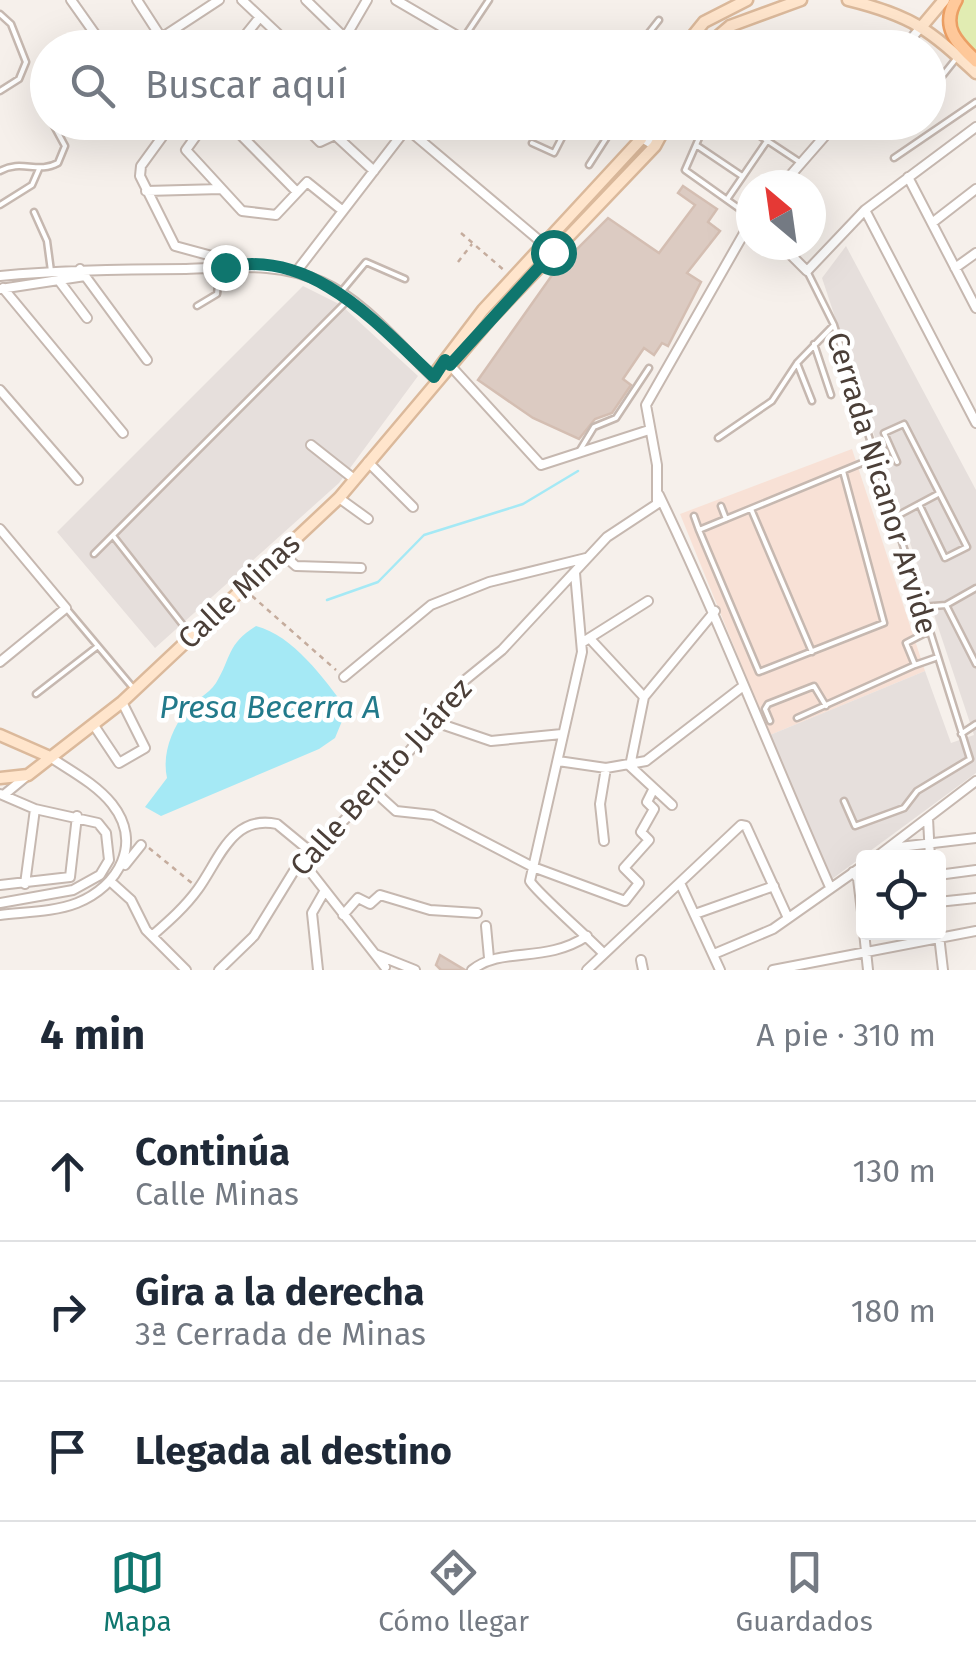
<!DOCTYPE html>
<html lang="es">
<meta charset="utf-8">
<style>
body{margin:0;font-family:"Fira Sans",sans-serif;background:#f2f2f3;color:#1f2937}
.controls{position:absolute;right:30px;bottom:30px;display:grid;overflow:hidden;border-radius:10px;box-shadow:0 10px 40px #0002}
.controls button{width:90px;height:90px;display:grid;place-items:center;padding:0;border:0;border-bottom:2px solid #e0e1e3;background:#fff;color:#1f2937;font:50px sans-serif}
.compass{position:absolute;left:736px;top:170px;width:90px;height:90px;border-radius:50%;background:#fff;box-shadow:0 10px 40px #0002;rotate:331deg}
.stop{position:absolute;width:30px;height:30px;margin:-22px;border:8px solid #0f766e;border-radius:50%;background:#fff}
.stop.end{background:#0f766e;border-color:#fff;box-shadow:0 2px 10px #0008}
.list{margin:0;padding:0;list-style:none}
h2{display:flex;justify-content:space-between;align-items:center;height:130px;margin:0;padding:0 40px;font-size:42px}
h2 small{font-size:32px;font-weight:400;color:#747a83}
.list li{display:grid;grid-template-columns:65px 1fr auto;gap:30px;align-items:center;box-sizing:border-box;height:140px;padding:0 40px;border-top:2px solid #e0e1e3}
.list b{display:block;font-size:38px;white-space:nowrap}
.list p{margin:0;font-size:32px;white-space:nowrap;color:#747a83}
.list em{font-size:32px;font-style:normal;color:#747a83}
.icon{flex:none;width:55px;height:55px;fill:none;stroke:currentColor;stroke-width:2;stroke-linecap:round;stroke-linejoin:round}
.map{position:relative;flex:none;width:976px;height:970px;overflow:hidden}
.search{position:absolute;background:#fff;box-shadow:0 10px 40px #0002;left:30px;right:30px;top:30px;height:110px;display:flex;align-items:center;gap:25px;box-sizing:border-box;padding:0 35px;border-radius:55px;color:#747a83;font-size:38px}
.sheet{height:550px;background:#fff}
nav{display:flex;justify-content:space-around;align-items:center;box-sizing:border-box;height:140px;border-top:2px solid #e0e1e3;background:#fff;font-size:28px;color:#747a83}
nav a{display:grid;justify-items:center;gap:5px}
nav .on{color:#0f766e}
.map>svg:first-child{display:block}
.commercial{fill:#f8e1d6}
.industrial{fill:#e6dfdc}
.green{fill:#e1ecb2}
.water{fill:#a5e9f5}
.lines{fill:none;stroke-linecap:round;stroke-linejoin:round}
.stream{stroke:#a5e9f5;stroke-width:2.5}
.building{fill:#dccbc2;stroke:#d4beb2;stroke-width:2.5}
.lane-casing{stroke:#c6b8b0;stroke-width:9}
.street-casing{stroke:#c6b8b0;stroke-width:12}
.secondary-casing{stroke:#dbb99b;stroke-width:15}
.primary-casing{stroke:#eb9f64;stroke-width:16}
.path{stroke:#c5ac9d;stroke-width:2.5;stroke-dasharray:5 5;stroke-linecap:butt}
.lane{stroke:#fff;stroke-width:4}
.street{stroke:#fff;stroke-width:8}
.secondary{stroke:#ffe5cc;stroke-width:10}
.primary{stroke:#ffc99b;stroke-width:11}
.route{stroke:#0f766e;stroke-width:12}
.labels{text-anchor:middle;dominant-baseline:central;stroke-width:9;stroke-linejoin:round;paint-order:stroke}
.street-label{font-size:30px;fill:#4b3f38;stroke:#fff}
.water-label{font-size:32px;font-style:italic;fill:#227a8b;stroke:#fff}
</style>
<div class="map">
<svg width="976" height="970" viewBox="0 0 976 970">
<rect width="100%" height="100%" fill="#f6f0eb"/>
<!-- commercial -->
<path class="commercial" d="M852 449 925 671 770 735 680 514Z"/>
<!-- industrial -->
<path class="industrial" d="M846 246 976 490V773L832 879 770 735 925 671 951 743 974 735 822 278Z
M303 286 341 305 418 376 339 483 155 648 57 532Z"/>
<!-- green -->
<path class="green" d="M964 0H976V52C958 35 948 22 964 0Z"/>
<!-- water -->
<path class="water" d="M256 626C294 636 323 678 347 709L335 738 319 749 161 816 145 807 167 778C162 755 171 730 186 711 194 700 208 695 216 683 232 657 226 645 256 626Z"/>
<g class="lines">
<!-- stream -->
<path class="stream" d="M327 600 378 582 424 535 523 504 578 471"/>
</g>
<!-- building -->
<path class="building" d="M683 186 717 209 708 222 720 231 687 273 701 282 668 346 662 343 654 355 644 348 623 379 631 385 612 413 595 419 579 439 533 418 478 380 555 271 608 218 659 253 695 205 678 193Z
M440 955 465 970H441L436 965Z"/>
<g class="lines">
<!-- lane casing -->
<g class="lane-casing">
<path id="lane" d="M0 14 11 24 26 62 19 79 0 91
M649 34 673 48
M618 36 640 44 659 20
M457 48 489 0
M928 94 955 60
M40 100 48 114
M706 122 685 170 751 217
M739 122 801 163
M532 143 554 153 570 122
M696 145 742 176
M894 158 976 102
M589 165 616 123
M0 171C21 159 38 174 58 163L65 146 52 122
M728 198 767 141
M0 205 32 185 39 169
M34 212 47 241 51 271
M807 271 834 325 970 759 917 791 904 808 855 826 844 801
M341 292 366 262 405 279
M197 306 217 294 220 268
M814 344 831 395
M797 363 812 401
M718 438 772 401 797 363 834 325
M580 450 594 427 616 418 649 368
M897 462 884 433 904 424 967 547 945 558 919 504
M843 471 884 623 759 672 699 530 874 458
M721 506 726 519
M751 509 812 652
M694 516 699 530
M893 518 938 494
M114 537 190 634
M94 554 349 299
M946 605 976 588
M921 607 946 605 976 664
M66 608 134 689
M929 631 906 643 915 665 935 658
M36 694 98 646
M797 718 915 665
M770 721 765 709 768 704 814 686 826 706
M961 734 976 724"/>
</g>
<!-- street casing -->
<g class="street-casing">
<path id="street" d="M71 0 105 48
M137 0 168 48
M242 0 293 48
M306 0 345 38
M396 0 478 48
M161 38 219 0
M235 48 260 17
M339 48 367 0
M903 48 923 25
M173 122 141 166 140 176 175 246 234 262
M206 122 186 150 242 211 276 215 307 182 343 211
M228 122 297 192
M300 122 320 142 335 135 374 171
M399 122 553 252
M617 122 655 146
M908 177 976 308
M782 185 837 122
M146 191 221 189
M865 210 976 423
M932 223 976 189
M781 245 807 271 865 210 976 127
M955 268 976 253
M80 269 147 360
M296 272 406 129
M0 276C62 270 123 269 186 269 233 268 277 261 322 282 365 301 399 345 433 377
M60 282 87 318
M3 288 123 433
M0 289 85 276
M448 363 541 465 649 430
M0 390 78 480
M311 445 354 479
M368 462 413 507
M659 495C721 624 772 756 830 887
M339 498 368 519
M0 529 66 608 0 662
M281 553 296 566 361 568
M575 573 582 652 530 881C535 891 589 938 603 953
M583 642 648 601
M593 642 644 697
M344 677 431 605 489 582 586 558
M435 722 491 741 562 734
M93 724 119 763 145 748 122 702
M558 761 606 768 646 761 742 687
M374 791 396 811 433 815 533 867 625 901 639 883 624 868 649 840 641 832 654 809 647 802 654 788
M0 794 35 809 98 823 106 833 109 860 100 875 73 890 0 903
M5 794 28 775
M672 805 630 766 644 697 715 611
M928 818 930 858
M604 841 600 804 606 768
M891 848 976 838
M875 858 976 781
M302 861 385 967
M125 865 141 845
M853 872 858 879 864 928
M938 875 976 870
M111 882 131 900 146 930 186 970
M680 883 720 970
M25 884 35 809
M0 885 70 877 77 816
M938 902 976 898
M695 914 774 886
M0 915C25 912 54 912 77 903 119 886 143 843 112 804 96 784 71 771 50 757
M343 915 358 898 370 904 380 895 430 910 477 913
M486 926 489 958
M938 927 943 970
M864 932 868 970
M153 935C169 921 185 907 198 889 219 860 232 814 277 824L311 852
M375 954 415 970
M714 954 773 929 864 865
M641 960 643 970
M219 970 254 936 297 866 374 791 435 722 459 685 502 650 607 537 657 504V465L646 405 751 221
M318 970 312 913 324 892
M472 970C502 946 545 964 587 936
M587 970 741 825 746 826 788 918
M773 970 976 931"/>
</g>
<!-- secondary casing -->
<g class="secondary-casing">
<path id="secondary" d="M848 0C913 16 928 29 976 73
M923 25 944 0
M683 48 704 22 747 0
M704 48 730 26 801 0
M436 372 483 310 641 139 649 122
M0 735 50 757
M0 778 28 775 122 702 339 498 491 318 655 146 668 122"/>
</g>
<!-- primary casing -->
<g class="primary-casing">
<path id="primary" d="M956 0C940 27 957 43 976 61"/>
</g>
<!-- path -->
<path class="path" d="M461 233 505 271
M458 262 472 244
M252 596 336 670
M149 848 193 884"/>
<!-- lane -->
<use href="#lane" class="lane"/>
<!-- street -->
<use href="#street" class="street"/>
<!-- secondary -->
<use href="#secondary" class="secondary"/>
<!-- primary -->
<use href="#primary" class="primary"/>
</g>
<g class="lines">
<!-- route -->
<path class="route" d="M225 267C313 248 377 324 434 377L445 360 450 365 553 252"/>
</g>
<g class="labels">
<!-- street labels -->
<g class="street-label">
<text transform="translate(882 483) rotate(73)">Cerrada Nicanor Arvide</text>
<text transform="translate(239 591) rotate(-43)">Calle Minas</text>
<text transform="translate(381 777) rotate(-48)">Calle Benito Juárez</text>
</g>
<!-- water labels -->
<g class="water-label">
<text x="270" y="707">Presa Becerra A</text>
</g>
</g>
</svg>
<div class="controls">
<button><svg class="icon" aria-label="locate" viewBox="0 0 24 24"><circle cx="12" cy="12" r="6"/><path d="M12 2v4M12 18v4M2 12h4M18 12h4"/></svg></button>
</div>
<svg class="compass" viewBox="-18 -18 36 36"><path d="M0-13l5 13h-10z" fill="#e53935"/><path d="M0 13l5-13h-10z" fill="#747a83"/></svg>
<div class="stop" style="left:553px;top:252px"></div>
<div class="stop end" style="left:225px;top:267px"></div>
<div class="search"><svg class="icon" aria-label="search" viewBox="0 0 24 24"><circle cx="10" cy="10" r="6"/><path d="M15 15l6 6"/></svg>Buscar aquí</div>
</div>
<section class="sheet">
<h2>4 min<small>A pie · 310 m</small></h2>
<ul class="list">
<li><svg class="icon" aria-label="ahead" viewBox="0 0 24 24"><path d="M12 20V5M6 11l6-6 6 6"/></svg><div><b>Continúa</b><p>Calle Minas</p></div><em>130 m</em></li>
<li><svg class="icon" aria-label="right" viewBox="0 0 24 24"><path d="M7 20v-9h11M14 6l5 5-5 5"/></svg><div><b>Gira a la derecha</b><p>3ª Cerrada de Minas</p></div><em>180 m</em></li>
<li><svg class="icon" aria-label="arrive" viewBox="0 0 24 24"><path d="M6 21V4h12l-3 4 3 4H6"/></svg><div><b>Llegada al destino</b></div></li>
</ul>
</section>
<nav>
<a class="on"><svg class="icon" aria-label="map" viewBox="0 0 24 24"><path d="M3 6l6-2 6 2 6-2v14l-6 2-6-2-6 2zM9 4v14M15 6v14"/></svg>Mapa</a>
<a><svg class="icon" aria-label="directions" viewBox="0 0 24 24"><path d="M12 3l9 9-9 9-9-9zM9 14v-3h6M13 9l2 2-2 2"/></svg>Cómo llegar</a>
<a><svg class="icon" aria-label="saved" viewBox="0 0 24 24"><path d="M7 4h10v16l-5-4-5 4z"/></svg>Guardados</a>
</nav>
